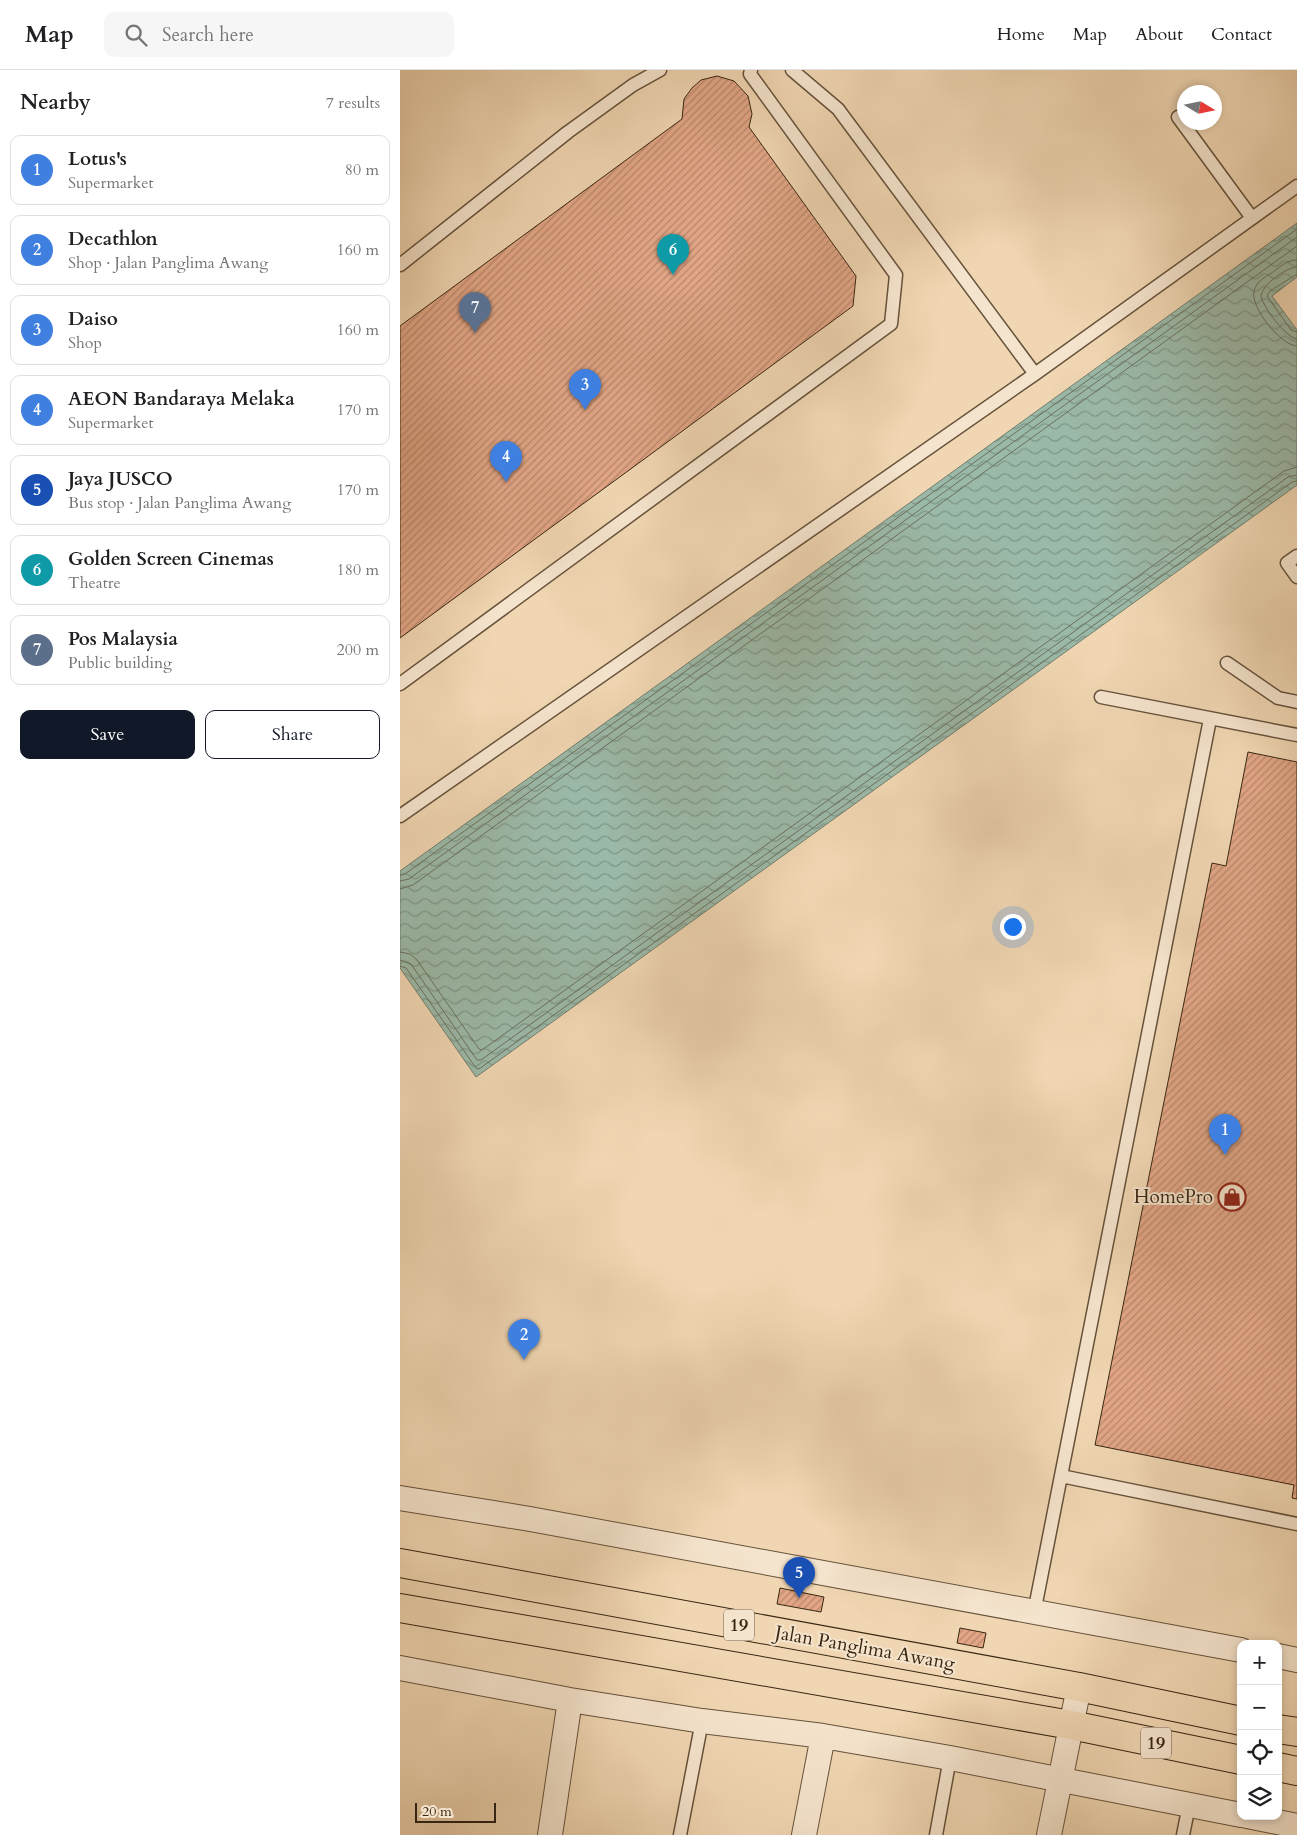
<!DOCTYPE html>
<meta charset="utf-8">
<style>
body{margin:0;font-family:Cardo,serif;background:#f6f6f6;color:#202124}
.controls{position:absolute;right:15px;bottom:15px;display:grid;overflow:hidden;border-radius:10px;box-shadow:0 2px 8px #0003}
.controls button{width:45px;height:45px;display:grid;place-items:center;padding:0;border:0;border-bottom:1px solid #e0e0e0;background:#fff;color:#202124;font:25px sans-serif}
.compass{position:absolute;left:777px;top:15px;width:45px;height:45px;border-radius:50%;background:#fff;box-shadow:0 2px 8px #0003;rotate:100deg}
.scale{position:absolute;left:15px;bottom:12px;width:81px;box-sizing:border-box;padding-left:5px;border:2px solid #382612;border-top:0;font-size:14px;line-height:18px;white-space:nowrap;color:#382612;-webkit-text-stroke:4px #f5e4cd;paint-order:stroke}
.you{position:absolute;left:612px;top:856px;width:18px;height:18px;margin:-12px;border:4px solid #fff;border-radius:50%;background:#1a73e8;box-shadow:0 0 0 8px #1a73e833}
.badge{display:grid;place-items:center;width:32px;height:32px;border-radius:50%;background:#111827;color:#fff;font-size:16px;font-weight:700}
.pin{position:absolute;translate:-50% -41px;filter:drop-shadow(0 1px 2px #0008)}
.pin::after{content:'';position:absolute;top:26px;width:18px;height:15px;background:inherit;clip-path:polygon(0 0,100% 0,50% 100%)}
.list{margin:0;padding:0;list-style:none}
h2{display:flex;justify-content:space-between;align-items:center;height:65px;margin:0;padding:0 20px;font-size:21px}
h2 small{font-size:16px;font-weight:400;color:#757577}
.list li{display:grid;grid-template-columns:32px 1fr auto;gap:15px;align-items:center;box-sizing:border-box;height:70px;margin:0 10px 10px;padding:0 10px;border:1px solid #e0e0e0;border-radius:10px}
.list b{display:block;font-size:19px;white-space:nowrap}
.list p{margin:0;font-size:16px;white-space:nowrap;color:#757577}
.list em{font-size:16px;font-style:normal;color:#757577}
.actions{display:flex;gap:10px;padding:15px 20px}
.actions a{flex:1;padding:11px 0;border:1px solid #111827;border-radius:10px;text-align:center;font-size:18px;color:#111827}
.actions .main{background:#111827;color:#fff}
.icon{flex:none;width:28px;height:28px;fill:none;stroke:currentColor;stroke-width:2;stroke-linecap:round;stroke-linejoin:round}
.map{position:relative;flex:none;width:897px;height:1765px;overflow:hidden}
header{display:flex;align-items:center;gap:30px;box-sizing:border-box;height:70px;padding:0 25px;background:#fff;border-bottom:1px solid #e0e0e0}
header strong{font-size:24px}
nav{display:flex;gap:28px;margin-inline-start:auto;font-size:18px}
.search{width:350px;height:45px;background:#f6f6f6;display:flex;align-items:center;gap:12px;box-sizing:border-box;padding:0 18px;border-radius:10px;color:#757577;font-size:19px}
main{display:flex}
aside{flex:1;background:#fff}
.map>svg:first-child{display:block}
.water{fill:url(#water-waves);stroke:#737e6c}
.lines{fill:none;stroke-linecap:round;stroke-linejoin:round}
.shore{stroke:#6a705d;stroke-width:1}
.building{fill:url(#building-hatch);stroke:#382612}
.service-casing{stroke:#66523a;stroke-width:15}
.minor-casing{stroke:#66523a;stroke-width:26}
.primary-casing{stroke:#382612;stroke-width:30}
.service{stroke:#f5e4cd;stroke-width:12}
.minor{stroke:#f5e4cd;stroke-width:24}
.primary{stroke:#f0d6b2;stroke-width:28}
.labels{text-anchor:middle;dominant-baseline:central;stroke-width:4;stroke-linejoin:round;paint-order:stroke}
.shield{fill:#f5e4cd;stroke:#715f4a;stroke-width:1}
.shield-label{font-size:18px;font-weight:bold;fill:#382612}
.poi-label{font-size:19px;fill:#382612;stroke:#f5e4cd;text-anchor:end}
.street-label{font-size:19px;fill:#382612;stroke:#f5e4cd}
</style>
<header>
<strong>Map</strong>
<div class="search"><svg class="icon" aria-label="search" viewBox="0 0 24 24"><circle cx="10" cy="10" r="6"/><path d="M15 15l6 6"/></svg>Search here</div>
<nav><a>Home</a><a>Map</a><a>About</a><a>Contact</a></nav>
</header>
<main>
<aside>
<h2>Nearby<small>7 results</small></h2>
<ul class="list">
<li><span class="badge" style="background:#3f7fe0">1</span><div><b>Lotus's</b><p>Supermarket</p></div><em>80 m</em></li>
<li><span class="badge" style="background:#3f7fe0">2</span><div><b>Decathlon</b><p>Shop · Jalan Panglima Awang</p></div><em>160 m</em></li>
<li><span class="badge" style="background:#3f7fe0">3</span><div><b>Daiso</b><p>Shop</p></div><em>160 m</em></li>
<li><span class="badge" style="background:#3f7fe0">4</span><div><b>AEON Bandaraya Melaka</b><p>Supermarket</p></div><em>170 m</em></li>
<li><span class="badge" style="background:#1a4fb4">5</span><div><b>Jaya JUSCO</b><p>Bus stop · Jalan Panglima Awang</p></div><em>170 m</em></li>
<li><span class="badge" style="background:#0f9aa8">6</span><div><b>Golden Screen Cinemas</b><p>Theatre</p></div><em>180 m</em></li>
<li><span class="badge" style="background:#5c6f8a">7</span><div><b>Pos Malaysia</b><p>Public building</p></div><em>200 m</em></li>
</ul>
<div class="actions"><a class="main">Save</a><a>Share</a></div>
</aside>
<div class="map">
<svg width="897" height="1765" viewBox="0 0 897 1765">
<defs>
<pattern id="water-waves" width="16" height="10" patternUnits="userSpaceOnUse" patternTransform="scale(1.25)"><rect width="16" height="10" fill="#9bb9a8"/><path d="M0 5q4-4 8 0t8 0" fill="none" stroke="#7f9687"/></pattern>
<pattern id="building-hatch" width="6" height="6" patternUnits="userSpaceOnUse" patternTransform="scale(1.25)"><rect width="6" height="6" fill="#e2a686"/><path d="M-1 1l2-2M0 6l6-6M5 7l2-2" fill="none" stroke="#b8876c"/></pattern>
</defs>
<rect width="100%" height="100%" fill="#f0d6b2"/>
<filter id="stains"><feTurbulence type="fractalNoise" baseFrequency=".004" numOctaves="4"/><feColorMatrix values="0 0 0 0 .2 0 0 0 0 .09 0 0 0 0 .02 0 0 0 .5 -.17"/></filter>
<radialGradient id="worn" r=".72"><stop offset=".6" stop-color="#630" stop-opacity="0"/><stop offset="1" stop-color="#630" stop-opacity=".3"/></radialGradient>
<!-- water -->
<path class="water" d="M897 153V207L872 226 897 260V415L76 1007 0 898V801Z"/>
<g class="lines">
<!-- shore -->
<path class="shore" d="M897 190C887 190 881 196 873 202 865 207 856 212 854 221 850 237 881 276 897 276
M897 197C885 198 863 214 861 226 863 237 886 268 897 269
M897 204 870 221 867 226 891 260 897 262
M0 805 5 804 897 159
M0 811 9 809 897 167
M0 819 13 815 897 176
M0 882 10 884 17 890 79 979 82 980 884 401 897 397
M0 890 11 894 77 990H81L888 407 897 405
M0 896 6 898 76 998 79 999 892 412 897 411"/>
</g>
<!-- building -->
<path class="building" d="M317 6 334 11 348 26 352 44 349 57 456 206 453 236 0 568V256L282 49 284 29 292 18 301 10Z
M848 682 897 692V1429L892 1428 894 1415 695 1375 812 793 826 796Z
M380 1518 424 1527 421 1542 377 1534Z
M560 1558 586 1563 583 1578 557 1573Z"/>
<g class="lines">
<!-- service casing -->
<g class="service-casing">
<path id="service" d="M392 0 438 39 635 304
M778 47 852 148
M0 195 168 62 233 15 260 0
M897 486 887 493 897 507
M827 593 878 628 897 632
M0 614 491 254 496 205 350 4 351 0
M701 627 897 665
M0 746 635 304 897 116
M661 1406 897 1454
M634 1543 810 649
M280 1765 302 1651
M536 1765 550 1688
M783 1765 789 1735"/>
</g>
<!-- minor casing -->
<g class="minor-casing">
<path id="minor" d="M0 1428 130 1449 841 1580
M878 1586 897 1590
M0 1598 170 1630 302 1651 423 1666 550 1688 841 1745
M847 1746 897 1756
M150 1765 170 1630
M404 1765 423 1666
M649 1765 679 1617"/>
</g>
<!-- primary casing -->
<g class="primary-casing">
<path id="primary" d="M0 1493 679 1617 841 1651
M0 1538 671 1655 841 1690
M878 1659 897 1662
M878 1697 897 1701"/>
</g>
<!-- service -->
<use href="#service" class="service"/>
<!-- minor -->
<use href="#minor" class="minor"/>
<!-- primary -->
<use href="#primary" class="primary"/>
</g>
<!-- icons -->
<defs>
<g id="shop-ring" transform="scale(1.4375)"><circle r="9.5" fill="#f5e4cd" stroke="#8f2418" stroke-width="1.5"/><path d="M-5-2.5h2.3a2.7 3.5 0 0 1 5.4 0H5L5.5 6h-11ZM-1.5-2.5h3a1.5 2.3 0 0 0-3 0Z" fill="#8f2418"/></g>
</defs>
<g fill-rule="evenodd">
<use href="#shop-ring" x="832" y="1127"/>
</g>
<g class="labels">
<!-- shield labels -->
<g class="shield">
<rect x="324" y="1539.5" width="30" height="31" rx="4"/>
<rect x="741" y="1657.5" width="30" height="31" rx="4"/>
</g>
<g class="shield-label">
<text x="339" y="1555">19</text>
<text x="756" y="1673">19</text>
</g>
<!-- poi labels -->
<g class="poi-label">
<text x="813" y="1127">HomePro</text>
</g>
<!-- street labels -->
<g class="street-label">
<text transform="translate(465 1578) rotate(10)">Jalan Panglima Awang</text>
</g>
</g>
<rect width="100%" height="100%" filter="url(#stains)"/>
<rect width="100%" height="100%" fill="url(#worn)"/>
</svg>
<div class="controls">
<button>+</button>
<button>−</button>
<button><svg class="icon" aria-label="locate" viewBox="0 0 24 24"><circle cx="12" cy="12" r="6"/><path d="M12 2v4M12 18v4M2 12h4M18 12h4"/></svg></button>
<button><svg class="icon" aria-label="layers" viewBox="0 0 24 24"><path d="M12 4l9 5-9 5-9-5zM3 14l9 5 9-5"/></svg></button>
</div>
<svg class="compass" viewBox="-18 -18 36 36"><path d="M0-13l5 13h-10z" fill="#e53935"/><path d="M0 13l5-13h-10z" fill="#757577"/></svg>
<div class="scale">20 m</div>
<div class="you"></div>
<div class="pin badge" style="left:825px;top:1085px;background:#3f7fe0">1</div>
<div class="pin badge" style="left:124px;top:1290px;background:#3f7fe0">2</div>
<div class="pin badge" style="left:185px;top:340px;background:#3f7fe0">3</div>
<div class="pin badge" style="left:106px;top:412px;background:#3f7fe0">4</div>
<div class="pin badge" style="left:399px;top:1528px;background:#1a4fb4">5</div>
<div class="pin badge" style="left:273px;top:205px;background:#0f9aa8">6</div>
<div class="pin badge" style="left:75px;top:263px;background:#5c6f8a">7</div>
</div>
</main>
